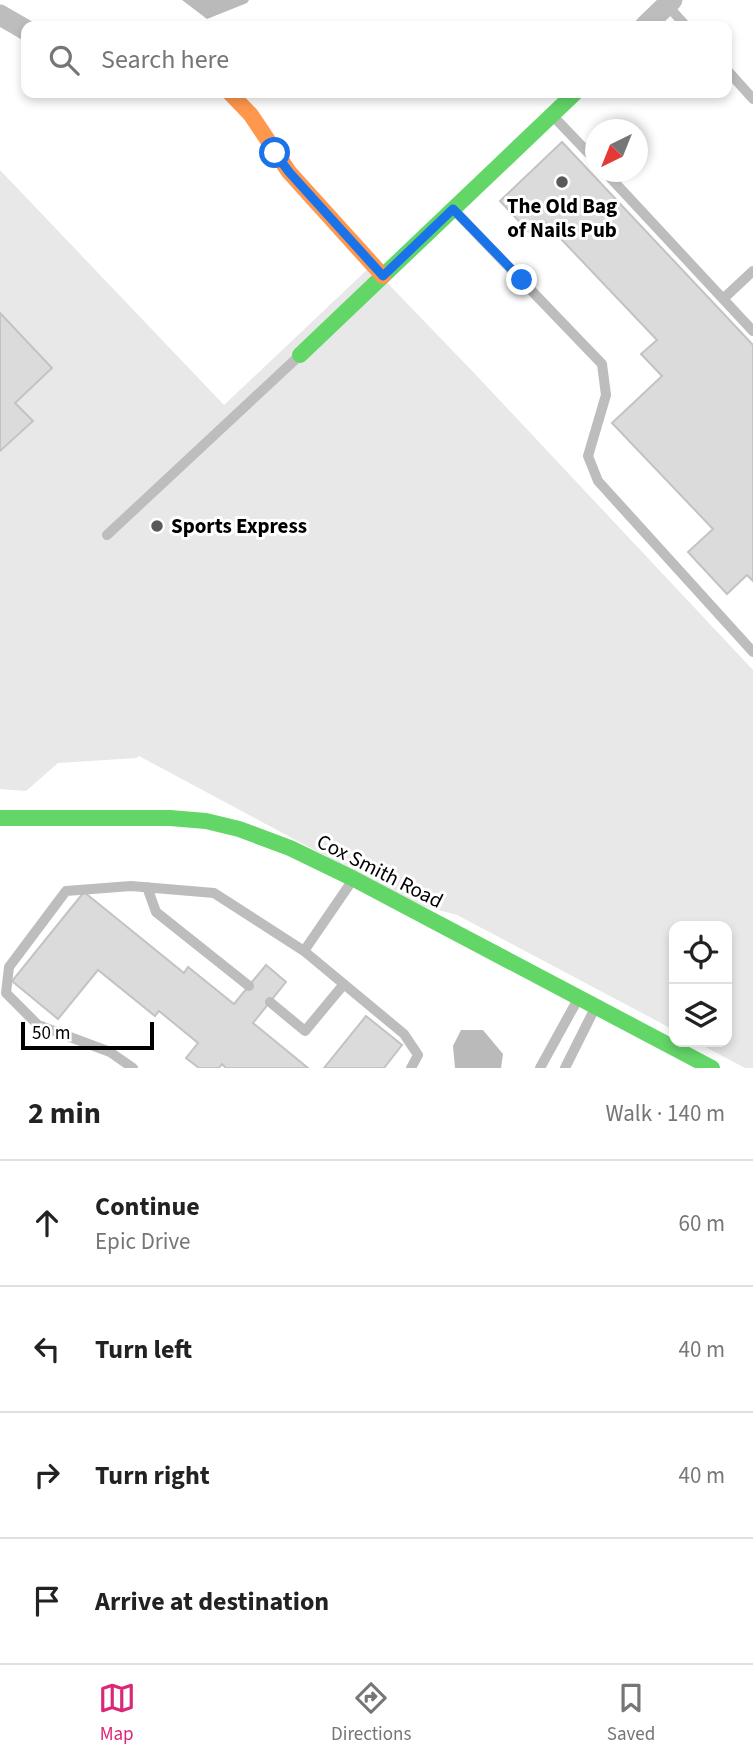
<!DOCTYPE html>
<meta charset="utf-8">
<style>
body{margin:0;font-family:"Source Sans 3",sans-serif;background:#f6f6f6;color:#222}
.controls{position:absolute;right:21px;bottom:21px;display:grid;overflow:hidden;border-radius:14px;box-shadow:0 4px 10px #0003}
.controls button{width:63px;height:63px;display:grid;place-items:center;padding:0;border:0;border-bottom:2px solid #e0e0e0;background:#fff;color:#222;font:35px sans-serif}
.compass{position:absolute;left:585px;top:119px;width:63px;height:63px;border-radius:50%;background:#fff;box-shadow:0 4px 10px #0003;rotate:223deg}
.scale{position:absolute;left:21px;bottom:18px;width:133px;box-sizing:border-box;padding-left:7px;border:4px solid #000;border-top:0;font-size:19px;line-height:24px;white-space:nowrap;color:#000;-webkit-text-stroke:5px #fff;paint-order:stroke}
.stop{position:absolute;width:21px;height:21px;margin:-16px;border:5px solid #1a73e8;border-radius:50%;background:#fff}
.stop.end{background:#1a73e8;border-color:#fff;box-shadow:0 2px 7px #0008}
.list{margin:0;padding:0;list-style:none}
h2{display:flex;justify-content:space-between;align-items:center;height:91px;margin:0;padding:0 28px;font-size:30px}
h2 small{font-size:23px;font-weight:400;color:#767676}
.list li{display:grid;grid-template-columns:46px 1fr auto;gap:21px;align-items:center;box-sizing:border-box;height:126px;padding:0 28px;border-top:2px solid #e0e0e0}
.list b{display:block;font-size:26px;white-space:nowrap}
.list p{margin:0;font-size:23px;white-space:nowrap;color:#767676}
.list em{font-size:23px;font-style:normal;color:#767676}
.icon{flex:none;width:38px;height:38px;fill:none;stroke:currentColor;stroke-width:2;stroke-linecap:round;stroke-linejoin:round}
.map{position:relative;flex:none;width:753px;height:1068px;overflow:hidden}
.search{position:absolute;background:#fff;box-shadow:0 4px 10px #0003;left:21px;right:21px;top:21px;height:77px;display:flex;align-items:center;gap:18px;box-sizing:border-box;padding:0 24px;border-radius:14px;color:#767676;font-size:26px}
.sheet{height:595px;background:#fff}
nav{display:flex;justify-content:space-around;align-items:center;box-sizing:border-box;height:98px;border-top:2px solid #e0e0e0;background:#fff;font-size:19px;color:#767676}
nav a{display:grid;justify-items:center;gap:4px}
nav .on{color:#db2777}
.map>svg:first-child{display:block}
.green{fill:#e8e8e8}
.water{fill:#bababa}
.building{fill:#dbdbdb;stroke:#c3c3c3;stroke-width:2}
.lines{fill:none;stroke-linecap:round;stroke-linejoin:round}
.lane{stroke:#bdbdbd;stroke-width:10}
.street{stroke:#bdbdbd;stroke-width:21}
.fast{stroke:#63d668;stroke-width:16}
.slow{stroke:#ff974d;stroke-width:16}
.route{stroke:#1a73e8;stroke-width:9}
.poi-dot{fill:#595959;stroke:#fff;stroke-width:2.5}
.labels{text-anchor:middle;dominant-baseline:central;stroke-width:6;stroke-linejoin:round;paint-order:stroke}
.poi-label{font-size:21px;font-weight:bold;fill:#000;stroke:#fff}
.street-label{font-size:21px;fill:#000;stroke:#fff}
</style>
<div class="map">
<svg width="753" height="1068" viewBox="0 0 753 1068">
<rect width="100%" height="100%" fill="#fff"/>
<!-- green -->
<path class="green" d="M0 170 224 405 371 266 476 375 753 670V1068H745L696 1042H727V926H674V1030L457 915 415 904 139 756 137 758 58 763 26 791 0 789Z"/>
<!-- water -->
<path class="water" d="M182 0H249L247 3 207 19Z
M461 1030H483L503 1054 501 1068H455L453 1046Z"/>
<!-- building -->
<path class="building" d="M562 142 753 345V581L747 575 727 594 688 552 713 529 612 423 662 376 641 354 657 340 544 221 531 234 500 201Z
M0 313 52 368 15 403 33 421 0 451Z
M84 892 184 973 188 967 234 1004 266 965 286 982 253 1023 308 1068H226L222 1064 219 1068H199L186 1058 198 1043 159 1011 155 1016 98 970 58 1019 12 981Z
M366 1016 402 1045 384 1068H324Z"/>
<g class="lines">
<!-- lane -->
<path class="lane" d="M667 5 686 26
M727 70 753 99
M552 115 596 161
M605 172 753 331
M455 211 602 364 606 395 588 456 598 481 753 652
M723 299 753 271
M107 535 298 357
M147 887 156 912 249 986
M304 951 352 881
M270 1002 305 1031 344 984
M133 1068 110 1052 38 1025 6 993 9 967 66 891 131 886 214 893 304 951 404 1034 418 1055 411 1068
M540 1068 578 999
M565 1068 595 1008"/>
<!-- street -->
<path class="street" d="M0 15 26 30
M645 26 672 0"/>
<!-- fast -->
<path class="fast" d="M300 355 575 93
M0 818H170L206 821 239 829 290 848 354 879 712 1068"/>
<!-- slow -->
<path class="slow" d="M230 93 251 115 289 172 383 276"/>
</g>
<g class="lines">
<!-- route -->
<path class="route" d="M275 153 289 172 383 276 453 209 522 280"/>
</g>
<!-- markers -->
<g class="poi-dot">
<circle cx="562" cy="182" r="7"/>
<circle cx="157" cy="526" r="7"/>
</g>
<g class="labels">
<!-- poi labels -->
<g class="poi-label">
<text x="562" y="206">The Old Bag<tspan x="562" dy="24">of Nails Pub</tspan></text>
<text x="171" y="526" text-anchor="start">Sports Express</text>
</g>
<!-- street labels -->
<g class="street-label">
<text transform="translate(380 871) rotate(27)">Cox Smith Road</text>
</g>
</g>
</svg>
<div class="controls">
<button><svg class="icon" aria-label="locate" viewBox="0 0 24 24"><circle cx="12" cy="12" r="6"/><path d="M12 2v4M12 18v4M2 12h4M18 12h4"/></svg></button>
<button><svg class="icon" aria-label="layers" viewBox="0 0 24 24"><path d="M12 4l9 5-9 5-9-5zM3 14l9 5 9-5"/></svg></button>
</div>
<svg class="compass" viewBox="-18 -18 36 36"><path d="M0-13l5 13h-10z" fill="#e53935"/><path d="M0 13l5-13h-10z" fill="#767676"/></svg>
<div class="scale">50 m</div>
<div class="stop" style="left:275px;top:153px"></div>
<div class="stop end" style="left:522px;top:280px"></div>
<div class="search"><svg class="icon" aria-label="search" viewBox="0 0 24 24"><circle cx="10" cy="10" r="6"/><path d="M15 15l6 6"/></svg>Search here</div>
</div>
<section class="sheet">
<h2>2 min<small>Walk · 140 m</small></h2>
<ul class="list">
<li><svg class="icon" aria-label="ahead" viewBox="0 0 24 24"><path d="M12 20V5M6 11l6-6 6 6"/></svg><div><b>Continue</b><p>Epic Drive</p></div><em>60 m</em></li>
<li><svg class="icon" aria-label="left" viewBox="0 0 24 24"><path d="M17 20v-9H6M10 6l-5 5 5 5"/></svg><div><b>Turn left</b></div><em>40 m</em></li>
<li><svg class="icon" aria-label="right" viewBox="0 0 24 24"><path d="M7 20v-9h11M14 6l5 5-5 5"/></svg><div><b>Turn right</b></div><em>40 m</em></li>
<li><svg class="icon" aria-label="arrive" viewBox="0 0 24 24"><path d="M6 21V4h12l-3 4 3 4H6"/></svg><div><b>Arrive at destination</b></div></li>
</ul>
</section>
<nav>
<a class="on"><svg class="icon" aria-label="map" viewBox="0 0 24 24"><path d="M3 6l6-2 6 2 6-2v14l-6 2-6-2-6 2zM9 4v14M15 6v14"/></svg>Map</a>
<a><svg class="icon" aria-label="directions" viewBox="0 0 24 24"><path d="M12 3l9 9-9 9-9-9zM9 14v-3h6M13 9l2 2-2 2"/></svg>Directions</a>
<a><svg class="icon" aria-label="saved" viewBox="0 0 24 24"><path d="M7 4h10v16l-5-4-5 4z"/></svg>Saved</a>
</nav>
